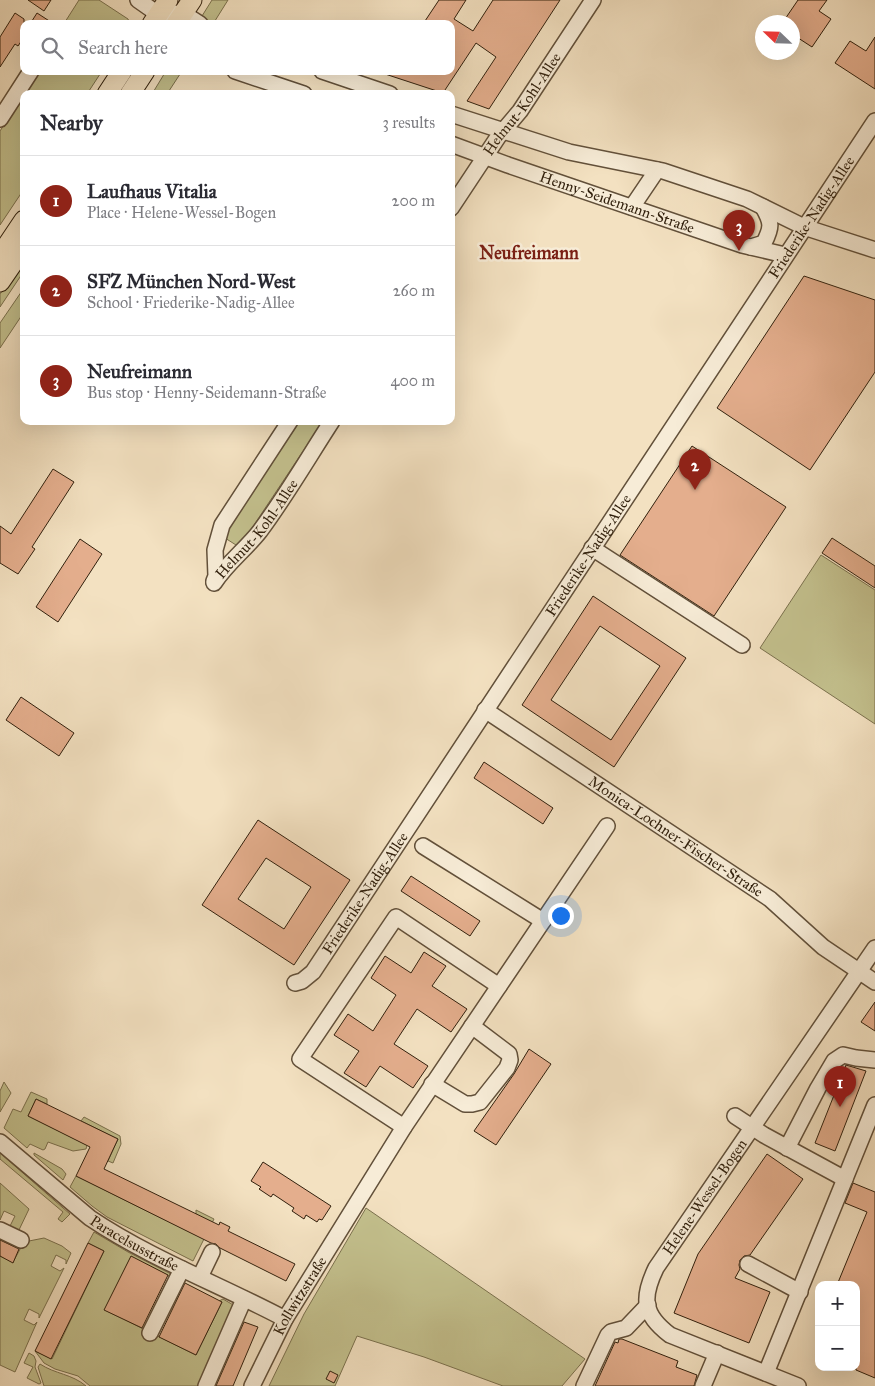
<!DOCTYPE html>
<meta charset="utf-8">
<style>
body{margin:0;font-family:"IM FELL Great Primer",serif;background:#f2f2f3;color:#2b2b33}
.controls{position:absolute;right:15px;bottom:15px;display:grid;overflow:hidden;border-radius:10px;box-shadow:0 5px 20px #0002}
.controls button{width:45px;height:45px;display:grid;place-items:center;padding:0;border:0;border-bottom:1px solid #e1e1e2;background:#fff;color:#2b2b33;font:25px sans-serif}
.compass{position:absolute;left:755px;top:15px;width:45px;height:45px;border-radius:50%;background:#fff;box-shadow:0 5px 20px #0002;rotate:293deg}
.you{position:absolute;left:560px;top:915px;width:18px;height:18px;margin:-12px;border:4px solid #fff;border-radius:50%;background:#1a73e8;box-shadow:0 0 0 8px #1a73e833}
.badge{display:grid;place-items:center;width:32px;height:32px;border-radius:50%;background:#8f2418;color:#fff;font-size:16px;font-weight:700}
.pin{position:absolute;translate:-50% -41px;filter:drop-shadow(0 1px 2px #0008)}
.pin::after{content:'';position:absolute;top:26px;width:18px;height:15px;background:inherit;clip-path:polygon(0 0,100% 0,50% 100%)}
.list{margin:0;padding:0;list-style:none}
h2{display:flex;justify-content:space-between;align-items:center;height:65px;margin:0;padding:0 20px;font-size:21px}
h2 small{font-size:16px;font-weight:400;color:#7c7c81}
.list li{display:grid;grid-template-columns:32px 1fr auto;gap:15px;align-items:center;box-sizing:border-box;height:90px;padding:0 20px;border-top:1px solid #e1e1e2}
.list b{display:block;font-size:19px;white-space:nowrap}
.list p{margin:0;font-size:16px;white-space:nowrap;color:#7c7c81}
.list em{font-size:16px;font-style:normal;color:#7c7c81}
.icon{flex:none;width:28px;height:28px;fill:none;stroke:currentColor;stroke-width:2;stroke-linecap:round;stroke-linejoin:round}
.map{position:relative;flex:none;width:875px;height:1386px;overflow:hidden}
.search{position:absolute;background:#fff;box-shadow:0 5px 20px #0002;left:20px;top:20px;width:435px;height:55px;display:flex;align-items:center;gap:12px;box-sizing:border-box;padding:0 18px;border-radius:10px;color:#7c7c81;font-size:19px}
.panel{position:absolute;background:#fff;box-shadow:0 5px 20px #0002;left:20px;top:90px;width:435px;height:335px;border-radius:10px}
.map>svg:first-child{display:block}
.green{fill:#c3c08d;stroke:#7a704d}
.building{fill:#e4ae8d;stroke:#31200d;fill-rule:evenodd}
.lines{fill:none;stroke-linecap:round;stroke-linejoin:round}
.minor-casing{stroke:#62503a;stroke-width:18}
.major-casing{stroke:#31200d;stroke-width:21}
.minor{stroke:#f7ecd7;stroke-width:15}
.major{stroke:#f3e1c1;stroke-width:19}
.labels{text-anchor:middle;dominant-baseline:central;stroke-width:5;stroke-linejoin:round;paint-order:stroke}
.street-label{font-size:15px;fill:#31200d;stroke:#f7ecd7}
.quarter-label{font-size:18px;font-weight:bold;fill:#7a1f14;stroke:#f7ecd7}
</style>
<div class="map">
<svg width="875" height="1386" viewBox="0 0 875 1386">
<rect width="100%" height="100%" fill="#f3e1c1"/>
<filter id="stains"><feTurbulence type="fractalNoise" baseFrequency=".004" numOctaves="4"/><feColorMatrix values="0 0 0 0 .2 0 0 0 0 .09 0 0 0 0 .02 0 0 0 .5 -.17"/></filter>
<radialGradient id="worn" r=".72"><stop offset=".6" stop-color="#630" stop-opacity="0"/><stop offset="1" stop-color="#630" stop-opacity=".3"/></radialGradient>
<!-- green -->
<path class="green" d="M79 0H99L128 19 130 24H67L65 22Z
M212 0H228L213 24H197Z
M39 71H102L87 94H24Z
M166 71H182L167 94H152Z
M24 94V189L0 225V131Z
M24 260V271L0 307V294Z
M24 288V312L0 348V323Z
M300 421H323L242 543 236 545 225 538 227 530Z
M821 555 875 590V724L760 648Z
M4 1082 11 1093 0 1112V1091Z
M31 1092 47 1099V1104L36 1099 28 1116 87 1145 86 1149 73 1151 48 1142 45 1149 43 1150 30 1144 27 1148 4 1128 13 1109 21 1112Z
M84 1117 120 1136 121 1144 113 1163 108 1161 118 1139 81 1121Z
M0 1153 70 1214 62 1222 58 1219 63 1212 0 1159Z
M34 1153 62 1169 66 1174 63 1180 34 1155Z
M76 1176 196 1235V1210L214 1219 193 1261 107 1217 92 1206 70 1187Z
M0 1183 29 1209 18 1232 6 1226H10L15 1216 4 1211 0 1220Z
M366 1208 585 1359 562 1386H503L424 1357 357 1336 335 1386H269L304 1314Z
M94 1232 128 1252 171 1274V1277L131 1257 105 1310 196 1355 222 1302 219 1301 223 1299 235 1306 203 1386H90L78 1376 55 1369 44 1363 35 1351 52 1359 104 1251 88 1243Z
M44 1238 62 1246 71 1253 66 1264V1260L56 1255 51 1266 60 1271 64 1268 39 1318V1314L29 1309 24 1320 34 1325 37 1322 15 1372 0 1365V1256L13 1262 24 1242Z
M29 1353 34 1356 36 1361 35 1367 41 1383 39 1384 27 1378 33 1367 24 1363Z
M40 1364C55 1374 72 1374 86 1386H44L38 1367Z"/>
<!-- building -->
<path class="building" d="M28 0H51L44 11Z
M439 0H466L454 19 473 31 493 0H560L489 109 467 101 496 57 476 43 443 93 382 73V71H451V23L423 24Z
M798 0H827L819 11 831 19 812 47 792 34V22H783Z
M15 13 24 19V37L18 46 15 44 0 67V37Z
M37 13 54 24H30Z
M875 37V89L835 63 850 41 866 51Z
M804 276 875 300V372L810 470 717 408Z
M692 446 786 507 714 616 620 555Z
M53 469 74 482 32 547 35 549 18 574 0 563V526L11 534Z
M832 538 875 566V588L822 553Z
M80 539 102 554 58 622 36 607Z
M593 596 686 658 614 767 522 705ZM600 626 660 666 611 740 551 700Z
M21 697 74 733 59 756 6 720Z
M484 762 553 808 543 824 474 778Z
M258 820 350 880 294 965 202 905ZM266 858 311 887 284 929 238 899Z
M411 876 480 921 470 936 401 891Z
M424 952 446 966 432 986 467 1009 451 1032 417 1009 394 1044 428 1066 413 1088 380 1066 366 1087 344 1073 359 1051 334 1035 348 1014 373 1031 396 995 371 978 385 956 411 973Z
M875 1002V1031L861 1022Z
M529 1049 551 1064 496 1145 474 1131 514 1074Z
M846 1065 866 1071 835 1151 815 1143Z
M36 1099 118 1139 104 1169 219 1225 220 1222 230 1227 228 1231 295 1264 286 1281 220 1248 216 1244 211 1243 76 1176 90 1147 28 1116Z
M767 1154 803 1179 750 1255 744 1256 740 1260 739 1265 740 1269 735 1278 770 1292 749 1343 674 1313 698 1254Z
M263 1162 331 1206 322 1220 319 1219 317 1222 306 1215 304 1219 292 1211 294 1208 273 1194 271 1197 259 1189 261 1187 251 1181Z
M853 1183 875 1192V1378L856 1370V1285H837L867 1212 845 1203Z
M0 1240 19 1249 13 1263 0 1256Z
M88 1243 104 1251 51 1359 35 1351Z
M131 1256 168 1275 142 1328 104 1310Z
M185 1283 222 1302 196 1355 159 1337Z
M244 1322 258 1327 233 1386H216Z
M619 1339H622L678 1361 676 1367 697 1375 694 1386H595L615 1342 618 1343Z
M330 1371 338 1375 334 1383 326 1379Z"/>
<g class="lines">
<!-- minor casing -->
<g class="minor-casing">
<g id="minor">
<path d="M138 0 158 14"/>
<path d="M158 14 183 13 200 24"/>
<path d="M235 71 304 94"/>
<path d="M322 71 390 94"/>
<path d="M451 114 569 152 663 171 747 199 804 227 875 250"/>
<path d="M0 119 31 71"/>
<path id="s1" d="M451 144 508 165 742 245 785 255"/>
<path d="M632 207 657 170"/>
<path id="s2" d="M451 208 498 137 520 111 593 0"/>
<path d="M751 247 764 243C772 227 772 223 763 207"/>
<path d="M592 548 742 645"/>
<path d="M214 581 216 576 215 550 222 525 290 421"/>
<path id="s3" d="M214 583C227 563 246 549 260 531 286 496 308 458 332 421"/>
<path id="s4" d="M485 710 770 899 823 947 875 982"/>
<path d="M423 846 543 921"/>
<path id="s5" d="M295 983 302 981 313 972 875 121"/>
<path d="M432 1084 465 1104H472L480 1102 507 1068 510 1060 509 1054 472 1026"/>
<path d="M735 1116 764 1135 845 1179"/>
<path d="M404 1127 300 1059 396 917 499 986"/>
<path id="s6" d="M0 1142 90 1218C151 1259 221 1285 285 1319"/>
<path d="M787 1148 818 1088 834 1061 843 1055 856 1058 875 1060"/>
<path d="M0 1230 21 1240"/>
<path d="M748 1264 800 1292"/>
<path d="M200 1277 212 1252"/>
<path d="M150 1333 182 1269"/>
<path d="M766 1373 875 1105"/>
<path d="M206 1386 244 1299"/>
<path id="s7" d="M252 1386 285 1319 404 1127 607 826"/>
<path d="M584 1386 608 1335 611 1332 626 1328 648 1305"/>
<path d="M703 1386 717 1353"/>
<path id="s8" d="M798 1386 670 1335C642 1314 642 1297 656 1268L875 948"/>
</g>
</g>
<!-- major casing -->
<g class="major-casing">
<path id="major" d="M152 24 168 0
M176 24 192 0
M107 94 122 71
M130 94 145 71
M0 256 24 220
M0 282 24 247"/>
</g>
<!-- minor -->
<use href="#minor" class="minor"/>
<!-- major -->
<use href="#major" class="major"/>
</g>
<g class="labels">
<!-- street labels -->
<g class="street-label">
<text stroke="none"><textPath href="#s2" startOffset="126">Helmut-Kohl-Allee</textPath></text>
<text stroke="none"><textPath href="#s1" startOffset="176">Henny-Seidemann-Straße</textPath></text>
<text stroke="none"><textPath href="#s5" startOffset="926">Friederike-Nadig-Allee</textPath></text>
<text stroke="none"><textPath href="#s3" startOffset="69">Helmut-Kohl-Allee</textPath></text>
<text stroke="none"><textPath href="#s5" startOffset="521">Friederike-Nadig-Allee</textPath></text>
<text stroke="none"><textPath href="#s4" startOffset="229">Monica-Lochner-Fischer-Straße</textPath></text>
<text stroke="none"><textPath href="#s5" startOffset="116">Friederike-Nadig-Allee</textPath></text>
<text stroke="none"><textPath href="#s8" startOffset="301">Helene-Wessel-Bogen</textPath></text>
<text stroke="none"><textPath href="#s6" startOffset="169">Paracelsusstraße</textPath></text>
<text stroke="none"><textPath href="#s7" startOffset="102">Kollwitzstraße</textPath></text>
</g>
<!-- quarter labels -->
<g class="quarter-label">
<text x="529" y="253">Neufreimann</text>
</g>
</g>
<rect width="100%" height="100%" filter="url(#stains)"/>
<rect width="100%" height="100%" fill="url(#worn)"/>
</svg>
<div class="controls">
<button>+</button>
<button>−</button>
</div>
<svg class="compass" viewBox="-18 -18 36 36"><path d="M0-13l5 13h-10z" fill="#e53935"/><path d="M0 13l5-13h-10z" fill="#7c7c81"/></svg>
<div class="you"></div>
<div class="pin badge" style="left:840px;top:1107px">1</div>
<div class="pin badge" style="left:695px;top:490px">2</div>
<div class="pin badge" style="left:739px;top:251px">3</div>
<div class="search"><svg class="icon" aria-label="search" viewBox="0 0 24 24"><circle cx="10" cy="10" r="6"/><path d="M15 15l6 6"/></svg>Search here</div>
<section class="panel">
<h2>Nearby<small>3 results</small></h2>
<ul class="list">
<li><span class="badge">1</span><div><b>Laufhaus Vitalia</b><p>Place · Helene-Wessel-Bogen</p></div><em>200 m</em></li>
<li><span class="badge">2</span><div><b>SFZ München Nord-West</b><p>School · Friederike-Nadig-Allee</p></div><em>260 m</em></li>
<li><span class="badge">3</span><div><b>Neufreimann</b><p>Bus stop · Henny-Seidemann-Straße</p></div><em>400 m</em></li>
</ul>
</section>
</div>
